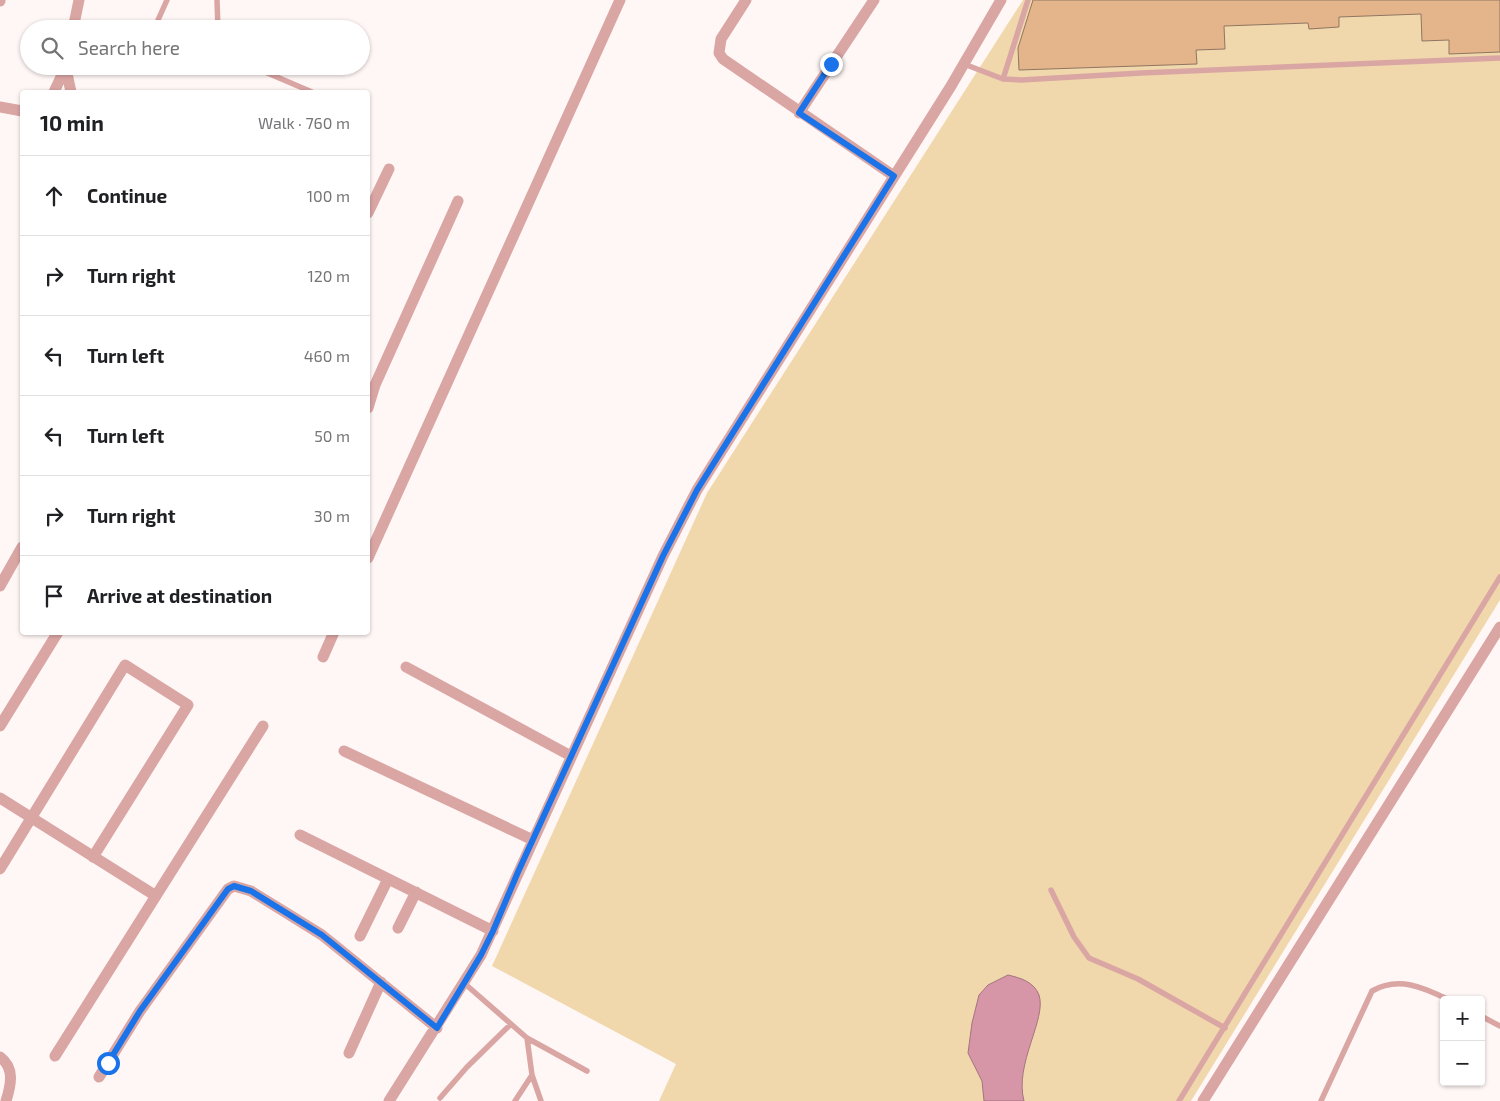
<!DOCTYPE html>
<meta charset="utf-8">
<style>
body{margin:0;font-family:"Exo 2",sans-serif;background:#f2f2f2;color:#202124}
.controls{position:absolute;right:15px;bottom:15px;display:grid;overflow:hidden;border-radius:5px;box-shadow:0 1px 4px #0004}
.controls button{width:45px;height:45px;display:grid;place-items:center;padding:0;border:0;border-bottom:1px solid #e0e0e0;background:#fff;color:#202124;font:25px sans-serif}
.stop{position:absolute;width:15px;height:15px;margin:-11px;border:4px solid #1a73e8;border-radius:50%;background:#fff}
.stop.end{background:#1a73e8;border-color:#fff;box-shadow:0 1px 5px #0008}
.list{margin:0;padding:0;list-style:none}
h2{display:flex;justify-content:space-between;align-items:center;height:65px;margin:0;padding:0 20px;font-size:21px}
h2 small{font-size:16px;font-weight:400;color:#757577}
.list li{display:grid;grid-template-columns:32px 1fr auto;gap:15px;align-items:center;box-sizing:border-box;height:80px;padding:0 20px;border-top:1px solid #e0e0e0}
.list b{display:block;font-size:19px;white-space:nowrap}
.list em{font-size:16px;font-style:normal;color:#757577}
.icon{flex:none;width:28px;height:28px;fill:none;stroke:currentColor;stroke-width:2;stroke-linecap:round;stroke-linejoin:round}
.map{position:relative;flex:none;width:1500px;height:1101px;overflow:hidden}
.search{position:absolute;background:#fff;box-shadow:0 1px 4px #0004;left:20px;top:20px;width:350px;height:55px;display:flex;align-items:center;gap:12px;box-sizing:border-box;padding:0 18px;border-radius:28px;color:#757577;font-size:19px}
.panel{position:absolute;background:#fff;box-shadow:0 1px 4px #0004;left:20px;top:90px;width:350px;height:545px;border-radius:5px}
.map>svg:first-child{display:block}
.green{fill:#f0d8ac}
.water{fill:#d696a8;stroke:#a4737e}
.building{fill:#e4b48a;stroke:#8f7662}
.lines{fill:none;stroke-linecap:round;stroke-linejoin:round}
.lane{stroke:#daa6a4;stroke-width:5.5}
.street{stroke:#daa6a4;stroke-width:11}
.route{stroke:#1a73e8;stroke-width:6}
</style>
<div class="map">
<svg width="1500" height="1101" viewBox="0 0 1500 1101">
<rect width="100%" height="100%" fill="#fff7f5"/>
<!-- green -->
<path class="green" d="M1023 0H1500V600L1191 1101H659L676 1064 492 966 707 493Z"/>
<!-- water -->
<path class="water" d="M1008 975C1021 978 1034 982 1039 995 1047 1019 1014 1064 1024 1101H984L982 1081 968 1053 972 1023 979 995 988 985Z"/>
<!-- building -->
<path class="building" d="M1033 0H1500V52L1449 54V40L1422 41 1421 14 1339 17V27L1309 29 1308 23 1224 26 1225 49 1196 50 1197 64 1019 70 1018 48Z"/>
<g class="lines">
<!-- lane -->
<path class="lane" d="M217 0 218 29
M154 29 167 0
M964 64 1003 79 1021 80 1141 73 1500 58
M251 66 312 92
M1003 79 1028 0
M1051 890 1074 937 1089 958 1138 979 1225 1028
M464 983 527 1038 532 1075 541 1101
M1481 1016 1500 1026
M527 1038 587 1071
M440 1098 467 1067 510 1025
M515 1101 532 1075
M1179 1101 1500 577
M1321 1101 1372 991C1398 976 1423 987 1449 1000"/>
<!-- street -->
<path class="street" d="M746 0 721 39 719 53 723 59 894 176
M0 1V0
M73 29 79 0
M66 69 71 92
M54 92 66 66
M0 107 22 111
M799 113 874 0
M368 213 389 169
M368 408 375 385 458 201
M368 558 620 0
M0 586 22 547
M323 657 334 632
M406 667 571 756
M0 726 58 632
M344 751 533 840
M0 798 156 896
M300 835 493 931
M0 869 125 665 188 705 93 857
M398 928 416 892
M360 936 388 879
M349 1053 381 982
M55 1056 263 726
M0 1057C15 1068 11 1085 6 1101
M99 1077 140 1011 228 889 234 886 251 891 322 935 437 1028
M389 1101 481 955 663 556 697 490 951 86 1001 0
M1203 1101 1500 627"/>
</g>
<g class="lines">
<!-- route -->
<path class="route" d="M108 1063 140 1011 228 889 234 886 251 891 322 935 437 1028 481 955 493 931 518 872 663 556 697 490 894 176 799 113 831 64"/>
</g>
</svg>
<div class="controls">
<button>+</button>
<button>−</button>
</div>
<div class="stop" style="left:108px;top:1063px"></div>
<div class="stop end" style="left:831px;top:64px"></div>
<div class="search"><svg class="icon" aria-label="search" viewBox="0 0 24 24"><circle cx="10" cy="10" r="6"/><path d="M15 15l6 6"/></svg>Search here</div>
<section class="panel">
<h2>10 min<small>Walk · 760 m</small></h2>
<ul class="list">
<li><svg class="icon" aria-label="ahead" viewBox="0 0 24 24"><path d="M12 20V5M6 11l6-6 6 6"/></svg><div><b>Continue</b></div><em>100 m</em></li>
<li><svg class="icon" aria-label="right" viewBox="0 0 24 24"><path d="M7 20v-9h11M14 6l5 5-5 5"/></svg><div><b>Turn right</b></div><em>120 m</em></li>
<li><svg class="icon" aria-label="left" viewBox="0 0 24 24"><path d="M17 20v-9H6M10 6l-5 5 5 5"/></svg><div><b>Turn left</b></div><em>460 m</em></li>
<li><svg class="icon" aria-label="left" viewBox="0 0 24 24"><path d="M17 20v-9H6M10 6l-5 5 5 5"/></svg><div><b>Turn left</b></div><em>50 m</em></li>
<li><svg class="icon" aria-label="right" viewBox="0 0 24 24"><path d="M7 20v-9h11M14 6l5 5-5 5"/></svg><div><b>Turn right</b></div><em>30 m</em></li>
<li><svg class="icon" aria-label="arrive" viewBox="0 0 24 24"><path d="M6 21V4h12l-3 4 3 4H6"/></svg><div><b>Arrive at destination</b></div></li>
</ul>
</section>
</div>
